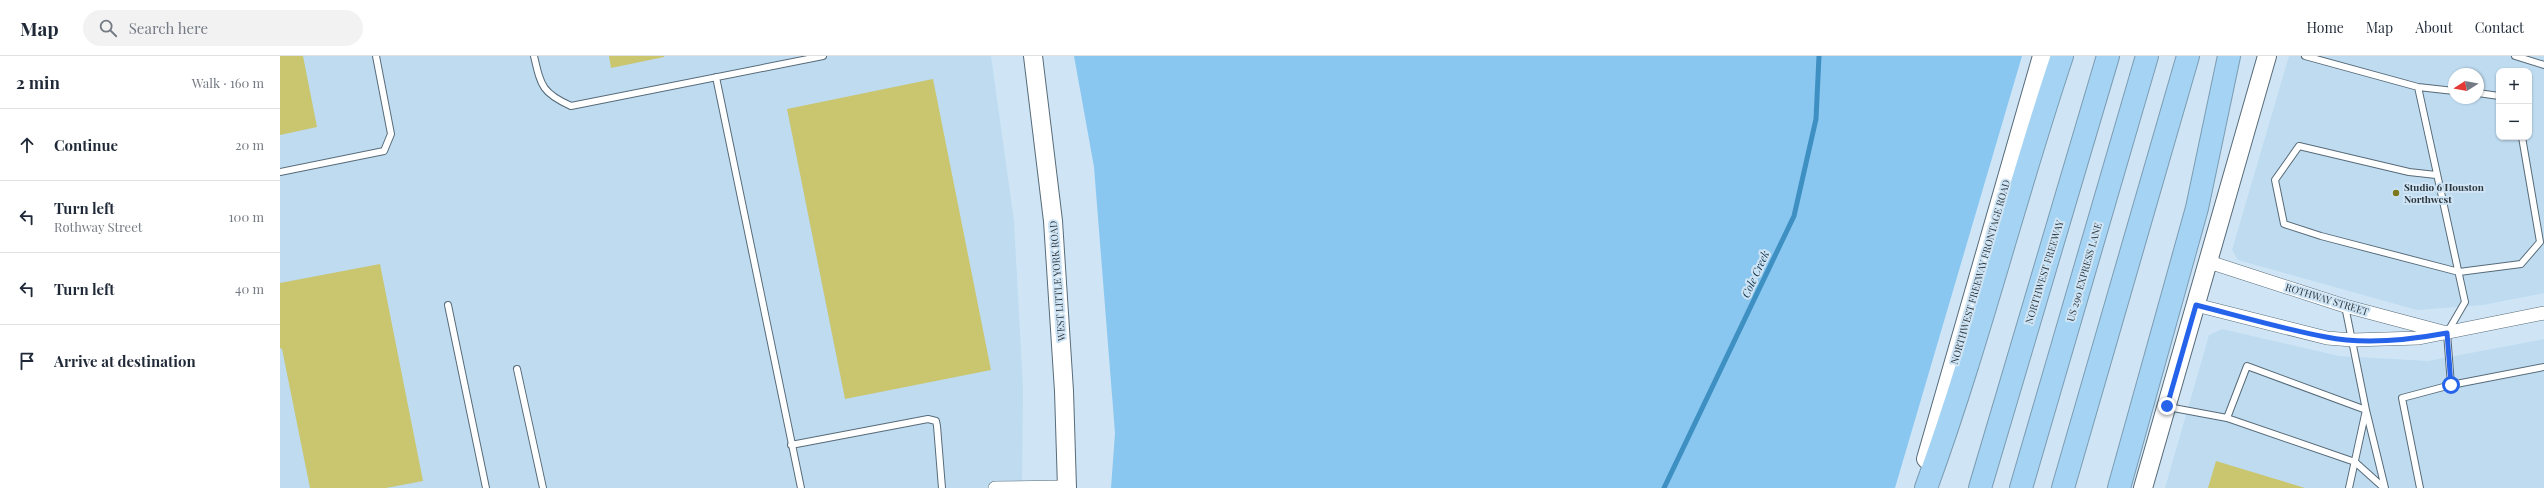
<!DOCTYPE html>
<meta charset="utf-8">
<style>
body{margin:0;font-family:"Playfair Display",serif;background:#f2f2f3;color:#1f2937}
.controls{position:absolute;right:12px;top:12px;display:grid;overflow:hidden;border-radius:8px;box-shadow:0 1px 3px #0004}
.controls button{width:36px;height:36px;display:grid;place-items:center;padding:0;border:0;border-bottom:1px solid #e0e1e3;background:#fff;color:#1f2937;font:20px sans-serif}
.compass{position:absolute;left:2168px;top:12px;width:36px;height:36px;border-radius:50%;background:#fff;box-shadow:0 1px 3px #0004;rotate:259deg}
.stop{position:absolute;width:12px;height:12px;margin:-9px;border:3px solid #2563eb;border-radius:50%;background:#fff}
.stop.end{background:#2563eb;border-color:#fff;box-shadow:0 1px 4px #0008}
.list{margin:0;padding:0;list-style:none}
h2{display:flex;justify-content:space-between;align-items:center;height:52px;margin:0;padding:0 16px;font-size:17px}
h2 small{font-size:13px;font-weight:400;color:#747a83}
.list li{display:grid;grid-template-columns:26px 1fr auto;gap:12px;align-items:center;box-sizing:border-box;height:72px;padding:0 16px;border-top:1px solid #e0e1e3}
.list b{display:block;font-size:15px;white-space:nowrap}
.list p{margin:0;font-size:13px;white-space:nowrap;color:#747a83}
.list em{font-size:13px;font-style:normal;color:#747a83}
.icon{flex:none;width:22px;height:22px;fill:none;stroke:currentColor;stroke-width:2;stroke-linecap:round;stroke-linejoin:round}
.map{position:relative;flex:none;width:2264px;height:432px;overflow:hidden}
header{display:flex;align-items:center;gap:24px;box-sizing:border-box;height:56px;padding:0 20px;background:#fff;border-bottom:1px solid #e0e1e3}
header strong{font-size:19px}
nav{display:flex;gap:22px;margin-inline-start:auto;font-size:14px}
.search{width:280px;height:36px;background:#f2f2f3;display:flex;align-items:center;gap:10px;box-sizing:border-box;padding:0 14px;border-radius:22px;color:#747a83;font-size:15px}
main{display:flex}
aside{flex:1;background:#fff}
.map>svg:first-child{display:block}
.built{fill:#bedbf0;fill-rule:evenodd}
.green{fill:#8ac7f0}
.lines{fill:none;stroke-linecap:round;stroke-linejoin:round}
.stream{stroke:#3e90c2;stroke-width:5}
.building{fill:#c9c66f}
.service-casing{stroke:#576b79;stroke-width:8}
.minor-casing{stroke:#576b79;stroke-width:14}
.secondary-casing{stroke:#576b79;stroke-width:20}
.motorway-casing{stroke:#7b9cb3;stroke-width:24}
.service{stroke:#fff;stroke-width:6}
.minor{stroke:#fff;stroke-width:13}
.secondary{stroke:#fff;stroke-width:18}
.motorway{stroke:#a5d3f3;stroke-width:22}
.route{stroke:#2563eb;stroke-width:5}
.poi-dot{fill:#7c781d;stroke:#cfe5f5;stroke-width:1.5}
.labels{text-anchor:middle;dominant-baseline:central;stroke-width:4;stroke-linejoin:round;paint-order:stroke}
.poi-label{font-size:10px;font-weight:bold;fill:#2d363c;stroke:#cfe5f5;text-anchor:start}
.street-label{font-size:10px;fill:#2d363c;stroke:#cfe5f5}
.water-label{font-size:11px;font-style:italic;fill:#13364c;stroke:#cfe5f5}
</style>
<header>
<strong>Map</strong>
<div class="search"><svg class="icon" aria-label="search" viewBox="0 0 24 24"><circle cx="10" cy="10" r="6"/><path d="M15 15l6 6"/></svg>Search here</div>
<nav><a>Home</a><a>Map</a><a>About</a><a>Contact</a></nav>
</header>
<main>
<aside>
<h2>2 min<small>Walk · 160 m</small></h2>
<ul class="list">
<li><svg class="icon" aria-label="ahead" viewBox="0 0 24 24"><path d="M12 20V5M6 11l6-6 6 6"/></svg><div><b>Continue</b></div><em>20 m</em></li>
<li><svg class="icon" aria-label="left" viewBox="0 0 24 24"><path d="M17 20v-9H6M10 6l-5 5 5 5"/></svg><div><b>Turn left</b><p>Rothway Street</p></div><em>100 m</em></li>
<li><svg class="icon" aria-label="left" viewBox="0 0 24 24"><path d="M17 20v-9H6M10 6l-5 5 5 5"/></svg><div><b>Turn left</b></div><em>40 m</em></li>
<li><svg class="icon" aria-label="arrive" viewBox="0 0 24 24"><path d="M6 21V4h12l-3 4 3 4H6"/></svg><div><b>Arrive at destination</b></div></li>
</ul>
</aside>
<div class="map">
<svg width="2264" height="432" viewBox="0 0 2264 432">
<rect width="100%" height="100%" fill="#cfe5f5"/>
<!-- built -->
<path class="built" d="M0 0H711L734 165 743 332 742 432H0Z
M2009 0H2264V237L2203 249 2137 254 1958 204 1952 194ZM2219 15H2249V81H2219ZM2174 18H2198V42H2174Z
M1942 273 2059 300 2148 305 2264 283V432H1885L1929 279Z"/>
<!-- green -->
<path class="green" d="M794 0H1742L1615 432H831L835 377 814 111Z"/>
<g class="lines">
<!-- stream -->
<path class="stream" d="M1384 432 1514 160 1536 63 1539 0"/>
</g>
<!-- building -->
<path class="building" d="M0 0H23L37 71 0 79Z
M329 0H384V1L331 12Z
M653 23 711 314 565 343 507 53Z
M100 208 143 425 106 432H30L2 293 0 292V227Z
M1936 405 2025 432H1928Z"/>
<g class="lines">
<!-- service casing -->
<g class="service-casing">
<path id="service" d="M254 0C261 30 262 37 291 50L543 0
M2025 0 2138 31 2174 35
M2235 0 2264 9
M436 21 521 432
M2138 31 2185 246 2167 277 2171 329
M2198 37 2219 40
M0 116 104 95 111 78 96 0
M2156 119 2129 116 2019 90 1995 124 2004 168 2041 180 2179 216 2241 208 2260 186 2242 81
M168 249 206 432
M2065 250 2086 354 2069 432
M237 313 263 432
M1888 351 1947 362 2075 406 2104 432
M1947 362 1967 310 2086 354 2105 432
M511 389 648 363 656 365 657 370 662 432
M2140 432 2122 342 2171 329 2264 311"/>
</g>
<!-- minor casing -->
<g class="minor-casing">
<path id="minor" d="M1929 206 2065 250 2163 276
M1916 249 2047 282 2072 284 2139 282 2264 257
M715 432 787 431"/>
</g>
<!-- secondary casing -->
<g class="secondary-casing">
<path id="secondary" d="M753 0 773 165 784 335 787 432
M1646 403 1762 0
M1863 432 1987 0"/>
</g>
<!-- motorway casing -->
<g class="motorway-casing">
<path id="motorway" d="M1646 432C1698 290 1734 143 1782 0
M1700 432 1828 0
M1741 432 1867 0
M1783 432 1908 0
M1839 432 1917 152 1949 0"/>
</g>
<!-- service -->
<use href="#service" class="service"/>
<!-- minor -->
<use href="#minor" class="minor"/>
<!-- secondary -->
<use href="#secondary" class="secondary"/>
<!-- motorway -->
<use href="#motorway" class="motorway"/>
</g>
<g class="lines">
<!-- route -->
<path class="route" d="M1887 350 1916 249C1959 260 2003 273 2046 281 2084 289 2129 284 2167 277L2171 329"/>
</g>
<!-- markers -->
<circle class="poi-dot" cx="2116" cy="137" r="4"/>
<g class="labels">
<!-- poi labels -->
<g class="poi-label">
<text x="2124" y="131">Studio 6 Houston<tspan x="2124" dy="12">Northwest</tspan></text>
</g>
<!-- street labels -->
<g class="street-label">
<text transform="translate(1700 216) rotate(-74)">NORTHWEST FREEWAY FRONTAGE ROAD</text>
<text transform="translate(1764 216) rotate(-73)">NORTHWEST FREEWAY</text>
<text transform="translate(1804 216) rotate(-74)">US 290 EXPRESS LANE</text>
<text transform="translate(777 225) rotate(-94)">WEST LITTLE YORK ROAD</text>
<text transform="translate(2047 243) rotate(17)">ROTHWAY STREET</text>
</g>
<!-- water labels -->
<g class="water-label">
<text transform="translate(1475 218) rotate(-65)">Cole Creek</text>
</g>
</g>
</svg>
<div class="controls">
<button>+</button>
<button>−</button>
</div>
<svg class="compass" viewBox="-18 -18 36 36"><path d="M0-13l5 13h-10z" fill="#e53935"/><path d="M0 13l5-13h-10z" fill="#747a83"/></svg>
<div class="stop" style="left:2171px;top:329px"></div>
<div class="stop end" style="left:1887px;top:350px"></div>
</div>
</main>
